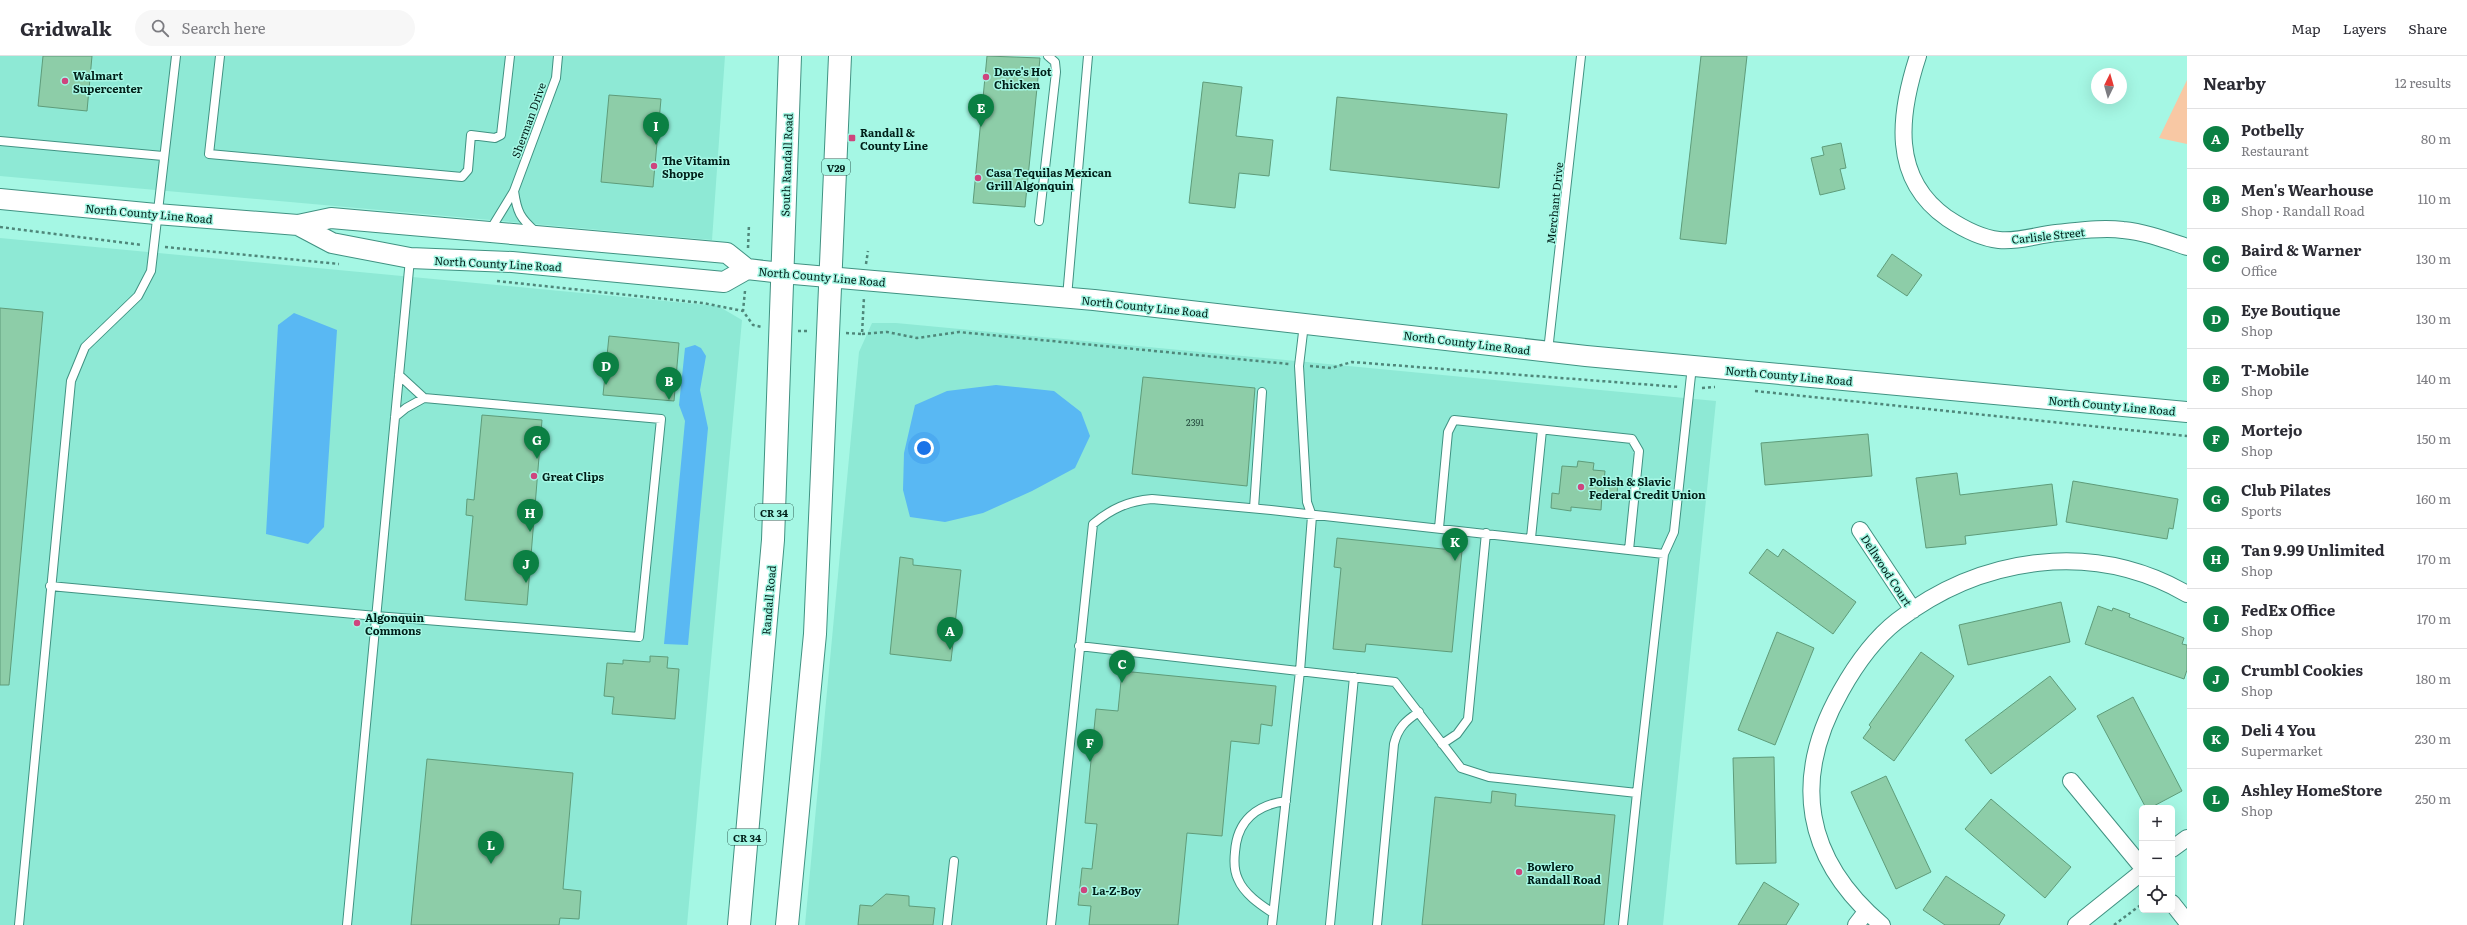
<!DOCTYPE html>
<meta charset="utf-8">
<style>
body{margin:0;font-family:Literata,serif;background:#f7f7f7;color:#2b2b33}
.controls{position:absolute;right:12px;bottom:12px;display:grid;overflow:hidden;border-radius:6px;box-shadow:0 4px 16px #0002}
.controls button{width:36px;height:36px;display:grid;place-items:center;padding:0;border:0;border-bottom:1px solid #e1e1e2;background:#fff;color:#2b2b33;font:20px sans-serif}
.compass{position:absolute;left:2091px;top:12px;width:36px;height:36px;border-radius:50%;background:#fff;box-shadow:0 4px 16px #0002;rotate:5deg}
.you{position:absolute;left:924px;top:392px;width:14px;height:14px;margin:-10px;border:3px solid #fff;border-radius:50%;background:#1a73e8;box-shadow:0 0 0 6px #1a73e833}
.badge{display:grid;place-items:center;width:26px;height:26px;border-radius:50%;background:#0b8043;color:#fff;font-size:13px;font-weight:700}
.pin{position:absolute;translate:-50% -33px;filter:drop-shadow(0 1px 2px #0008)}
.pin::after{content:'';position:absolute;top:21px;width:14px;height:12px;background:inherit;clip-path:polygon(0 0,100% 0,50% 100%)}
.list{margin:0;padding:0;list-style:none}
h2{display:flex;justify-content:space-between;align-items:center;height:52px;margin:0;padding:0 16px;font-size:17px}
h2 small{font-size:13px;font-weight:400;color:#7c7c81}
.list li{display:grid;grid-template-columns:26px 1fr auto;gap:12px;align-items:center;box-sizing:border-box;height:60px;padding:0 16px;border-top:1px solid #e1e1e2}
.list b{display:block;font-size:15px;white-space:nowrap}
.list p{margin:0;font-size:13px;white-space:nowrap;color:#7c7c81}
.list em{font-size:13px;font-style:normal;color:#7c7c81}
.icon{flex:none;width:22px;height:22px;fill:none;stroke:currentColor;stroke-width:2;stroke-linecap:round;stroke-linejoin:round}
.map{position:relative;flex:none;width:2187px;height:869px;overflow:hidden}
header{display:flex;align-items:center;gap:24px;box-sizing:border-box;height:56px;padding:0 20px;background:#fff;border-bottom:1px solid #e1e1e2}
header strong{font-size:19px}
nav{display:flex;gap:22px;margin-inline-start:auto;font-size:14px}
.search{width:280px;height:36px;background:#f7f7f7;display:flex;align-items:center;gap:10px;box-sizing:border-box;padding:0 14px;border-radius:22px;color:#7c7c81;font-size:15px}
main{display:flex}
aside{flex:1;background:#fff}
.map>svg:first-child{display:block}
.built{fill:#8ee9d5}
.green{fill:#f8c8a4}
.water{fill:#59b8f3}
.building{fill:#8dcda8;stroke:#5e9c7a}
.lines{fill:none;stroke-linecap:round;stroke-linejoin:round}
.service-casing{stroke:#409282;stroke-width:10}
.minor-casing{stroke:#409282;stroke-width:18}
.tertiary-casing{stroke:#409282;stroke-width:22}
.primary-casing{stroke:#409282;stroke-width:24}
.path{stroke:#4f877a;stroke-width:2.5;stroke-dasharray:3 3;stroke-linecap:butt}
.service{stroke:#fff;stroke-width:8}
.minor{stroke:#fff;stroke-width:16}
.tertiary{stroke:#fff;stroke-width:20}
.primary{stroke:#fff;stroke-width:22}
.poi-dot{fill:#ce457e;stroke:#a5f7e4;stroke-width:1.5}
.labels{text-anchor:middle;dominant-baseline:central;stroke-width:3;stroke-linejoin:round;paint-order:stroke}
.number-label{font-size:9px;fill:#234a3d}
.shield{fill:#a5f7e4;stroke:#326056;stroke-width:1}
.shield-label{font-size:10px;font-weight:bold;fill:#001f19}
.poi-label{font-size:11px;font-weight:bold;fill:#001f19;stroke:#a5f7e4;text-anchor:start}
.street-label{font-size:11px;fill:#001f19;stroke:#a5f7e4}
</style>
<header>
<strong>Gridwalk</strong>
<div class="search"><svg class="icon" aria-label="search" viewBox="0 0 24 24"><circle cx="10" cy="10" r="6"/><path d="M15 15l6 6"/></svg>Search here</div>
<nav><a>Map</a><a>Layers</a><a>Share</a></nav>
</header>
<main>
<div class="map">
<svg width="2187" height="869" viewBox="0 0 2187 869">
<rect width="100%" height="100%" fill="#a5f7e4"/>
<!-- built -->
<path class="built" d="M0 0H725L712 184 0 120Z
M0 182 718 250 742 264 687 869H0Z
M872 267H896L1716 345 1663 869H805L859 296Z"/>
<!-- green -->
<path class="green" d="M2187 24V88L2159 82Z"/>
<!-- water -->
<path class="water" d="M294 257 337 274 324 471 308 488 266 478 278 269Z
M695 289 701 292 706 300 700 334 708 372 688 589 664 588 685 365 679 349 685 292Z
M996 329 1054 335 1081 356 1090 380 1075 412 1032 435 983 457 945 466 910 461 903 434 904 397 915 349 947 335Z"/>
<!-- building -->
<path class="building" d="M43 0H92L87 55 38 50Z
M987 0 1040 2 1025 151 973 147Z
M1701 0H1747L1726 188 1680 183Z
M1203 26 1242 31 1236 80 1273 84 1269 120 1239 117 1235 152 1189 147Z
M609 39 661 43 653 131 601 126Z
M1337 41 1507 58 1499 132 1330 114Z
M1841 87 1846 112 1840 113 1845 133 1820 139 1811 102 1824 99 1822 91Z
M1892 198 1922 219 1907 240 1877 220Z
M0 252 43 256 9 629H0Z
M609 280 679 287 674 345 603 339Z
M1143 321 1255 332 1247 430 1132 418Z
M482 359 542 364 527 549 465 544 473 460 466 459 467 443 474 444Z
M1868 378 1872 420 1765 429 1761 387Z
M1578 405 1594 407 1593 414 1605 415 1604 425 1618 426 1617 439 1602 438 1601 454 1571 451V455L1551 452 1552 437 1559 438 1562 410 1577 411Z
M1957 417 1960 439 2052 428 2057 469 1965 480 1966 488 1926 492 1916 422Z
M2073 425 2178 443 2173 473 2169 472 2167 483 2066 466Z
M1337 482 1462 495 1452 596 1366 588 1365 596 1333 593 1341 512 1334 511Z
M1767 493 1778 501 1783 493 1856 546 1833 578 1749 517Z
M900 501 913 503V509L961 514 951 605 890 598Z
M2061 546 2070 586 1968 609 1959 569Z
M2098 550 2112 555 2113 552 2130 558 2129 561 2184 582 2182 588 2187 589V614L2184 623 2085 588Z
M1777 576 1814 592 1775 689 1738 674Z
M1921 596 1954 620 1894 705 1863 682 1871 671 1869 669Z
M650 600 668 601 667 612 679 613 675 663 612 658 614 641 604 640 607 607 623 608V604L650 606Z
M1122 615 1276 630 1272 670 1261 668 1259 688 1231 685 1222 780 1187 777 1178 869H1089L1091 850 1078 849 1082 812 1092 813 1097 768 1085 767 1096 653 1118 655Z
M2050 620 2076 653 1991 718 1965 684Z
M2133 641 2182 735 2150 752H2146L2097 660Z
M1774 701 1776 807 1736 808 1733 702Z
M427 703 573 717 563 833 581 835 579 863 560 862 559 869H411Z
M1886 720 1931 816 1896 833 1851 736Z
M1492 735 1516 738 1515 750 1615 759 1604 869H1422L1435 741 1491 747Z
M1991 743 2071 811 2045 842 1965 773Z
M1946 820 2005 859 1999 869H1945L1923 854Z
M1764 826 1799 848 1786 869H1738Z
M886 838 909 840V850L935 852 933 869H858L860 849 872 850Z"/>
<g class="lines">
<!-- service casing -->
<g class="service-casing">
<path id="service" d="M220 0 209 98 462 121 468 114 471 79 495 82 501 79 510 0
M0 85 163 100
M514 135C517 156 520 162 536 176
M1039 165 1056 16 1055 6 1048 0
M489 176 514 135 556 22 558 0
M1067 241 1088 0
M1548 295 1581 0
M399 319 424 342
M1254 452 1262 336
M1439 472 1448 376 1454 364 1632 383 1639 395 1629 494
M1531 482 1542 374
M50 530 376 560 639 581 661 363 424 342 406 352 395 361
M1079 590 1395 626 1461 712 1489 721 1637 737 1664 498
M1442 688 1457 678 1468 663 1486 477
M1273 857C1261 849 1244 838 1238 823 1234 815 1234 805 1235 796 1237 765 1256 749 1286 745
M19 869 71 325 85 291 138 240 151 215 176 0
M347 869 410 203
M947 869 954 805
M1051 869 1093 468C1111 453 1128 445 1152 443L1271 454 1664 498 1674 476 1692 310
M1272 869 1300 615 1312 460 1307 446 1299 310 1304 268
M1330 869 1354 621
M1377 869 1394 688C1398 672 1405 665 1419 656
M1623 869 1637 737"/>
</g>
<!-- minor casing -->
<g class="minor-casing">
<path id="minor" d="M1918 0C1899 58 1890 122 1947 162 1962 172 1981 182 1999 184 2019 186 2037 179 2056 177 2078 175 2101 171 2123 174 2145 176 2166 184 2187 191
M1860 474 1913 554
M2071 725 2142 811
M2172 793 2187 782
M2172 847 2187 866
M1856 869 1866 856
M1882 869C1804 803 1791 723 1841 635 1855 610 1874 583 1897 565 1982 500 2093 484 2187 538
M2076 869 2142 816"/>
</g>
<!-- tertiary casing -->
<g class="tertiary-casing">
<path id="tertiary" d="M0 143 156 158 298 169 331 162 727 197 747 213 782 217 1094 244 1586 300 2187 356
M298 169 332 187 410 202 512 206 724 226 747 213"/>
</g>
<!-- primary casing -->
<g class="primary-casing">
<path id="primary" d="M739 869 773 484 790 0
M787 869 815 578 840 0"/>
</g>
<!-- path -->
<path class="path" d="M0 171 142 189
M165 191 339 208
M748 192 749 168
M866 208 868 195
M497 225 703 247 743 255
M745 235 743 255 753 269 762 271
M798 275H809
M846 277 862 278 864 241
M862 278 887 276 917 282 959 276 1289 308
M1310 310 1331 312 1352 306 1679 331
M1702 332 1715 331
M1755 335 2187 380
M2114 869 2142 848"/>
<!-- service -->
<use href="#service" class="service"/>
<!-- minor -->
<use href="#minor" class="minor"/>
<!-- tertiary -->
<use href="#tertiary" class="tertiary"/>
<!-- primary -->
<use href="#primary" class="primary"/>
</g>
<!-- markers -->
<g class="poi-dot">
<circle cx="986" cy="21" r="4"/>
<circle cx="65" cy="25" r="4"/>
<rect x="848" y="78" width="8" height="8" rx="2"/>
<circle cx="654" cy="110" r="4"/>
<circle cx="978" cy="122" r="4"/>
<circle cx="534" cy="420" r="4"/>
<circle cx="1581" cy="431" r="4"/>
<circle cx="357" cy="567" r="4"/>
<circle cx="1519" cy="816" r="4"/>
<circle cx="1084" cy="834" r="4"/>
</g>
<g class="labels">
<!-- number labels -->
<g class="number-label">
<text x="1195" y="366">2391</text>
</g>
<!-- shield labels -->
<g class="shield">
<rect x="822" y="103" width="28" height="16" rx="3"/>
<rect x="755" y="448" width="38" height="16" rx="3"/>
<rect x="728" y="773" width="38" height="16" rx="3"/>
</g>
<g class="shield-label">
<text x="836" y="111">V29</text>
<text x="774" y="456">CR 34</text>
<text x="747" y="781">CR 34</text>
</g>
<!-- poi labels -->
<g class="poi-label">
<text x="994" y="15">Dave's Hot<tspan x="994" dy="13">Chicken</tspan></text>
<text x="73" y="19">Walmart<tspan x="73" dy="13">Supercenter</tspan></text>
<text x="860" y="76">Randall &amp;<tspan x="860" dy="13">County Line</tspan></text>
<text x="662" y="104">The Vitamin<tspan x="662" dy="13">Shoppe</tspan></text>
<text x="986" y="116">Casa Tequilas Mexican<tspan x="986" dy="13">Grill Algonquin</tspan></text>
<text x="542" y="420">Great Clips</text>
<text x="1589" y="425">Polish &amp; Slavic<tspan x="1589" dy="13">Federal Credit Union</tspan></text>
<text x="365" y="561">Algonquin<tspan x="365" dy="13">Commons</tspan></text>
<text x="1527" y="810">Bowlero<tspan x="1527" dy="13">Randall Road</tspan></text>
<text x="1092" y="834">La-Z-Boy</text>
</g>
<!-- street labels -->
<g class="street-label">
<text transform="translate(528 64) rotate(-70)">Sherman Drive</text>
<text transform="translate(786 109) rotate(-88)">South Randall Road</text>
<text transform="translate(1554 147) rotate(-84)">Merchant Drive</text>
<text transform="translate(149 157) rotate(5)">North County Line Road</text>
<text transform="translate(2048 179) rotate(-6)">Carlisle Street</text>
<text transform="translate(498 207) rotate(3)">North County Line Road</text>
<text transform="translate(822 220) rotate(5)">North County Line Road</text>
<text transform="translate(1145 250) rotate(6)">North County Line Road</text>
<text transform="translate(1467 286) rotate(7)">North County Line Road</text>
<text transform="translate(1789 319) rotate(5)">North County Line Road</text>
<text transform="translate(2112 349) rotate(5)">North County Line Road</text>
<text transform="translate(1887 514) rotate(57)">Dellwood Court</text>
<text transform="translate(768 544) rotate(-85)">Randall Road</text>
</g>
</g>
</svg>
<div class="controls">
<button>+</button>
<button>−</button>
<button><svg class="icon" aria-label="locate" viewBox="0 0 24 24"><circle cx="12" cy="12" r="6"/><path d="M12 2v4M12 18v4M2 12h4M18 12h4"/></svg></button>
</div>
<svg class="compass" viewBox="-18 -18 36 36"><path d="M0-13l5 13h-10z" fill="#e53935"/><path d="M0 13l5-13h-10z" fill="#7c7c81"/></svg>
<div class="you"></div>
<div class="pin badge" style="left:950px;top:594px">A</div>
<div class="pin badge" style="left:669px;top:344px">B</div>
<div class="pin badge" style="left:1122px;top:627px">C</div>
<div class="pin badge" style="left:606px;top:329px">D</div>
<div class="pin badge" style="left:981px;top:71px">E</div>
<div class="pin badge" style="left:1090px;top:706px">F</div>
<div class="pin badge" style="left:537px;top:403px">G</div>
<div class="pin badge" style="left:530px;top:476px">H</div>
<div class="pin badge" style="left:656px;top:89px">I</div>
<div class="pin badge" style="left:526px;top:527px">J</div>
<div class="pin badge" style="left:1455px;top:505px">K</div>
<div class="pin badge" style="left:491px;top:808px">L</div>
</div>
<aside>
<h2>Nearby<small>12 results</small></h2>
<ul class="list">
<li><span class="badge">A</span><div><b>Potbelly</b><p>Restaurant</p></div><em>80 m</em></li>
<li><span class="badge">B</span><div><b>Men's Wearhouse</b><p>Shop · Randall Road</p></div><em>110 m</em></li>
<li><span class="badge">C</span><div><b>Baird &amp; Warner</b><p>Office</p></div><em>130 m</em></li>
<li><span class="badge">D</span><div><b>Eye Boutique</b><p>Shop</p></div><em>130 m</em></li>
<li><span class="badge">E</span><div><b>T-Mobile</b><p>Shop</p></div><em>140 m</em></li>
<li><span class="badge">F</span><div><b>Mortejo</b><p>Shop</p></div><em>150 m</em></li>
<li><span class="badge">G</span><div><b>Club Pilates</b><p>Sports</p></div><em>160 m</em></li>
<li><span class="badge">H</span><div><b>Tan 9.99 Unlimited</b><p>Shop</p></div><em>170 m</em></li>
<li><span class="badge">I</span><div><b>FedEx Office</b><p>Shop</p></div><em>170 m</em></li>
<li><span class="badge">J</span><div><b>Crumbl Cookies</b><p>Shop</p></div><em>180 m</em></li>
<li><span class="badge">K</span><div><b>Deli 4 You</b><p>Supermarket</p></div><em>230 m</em></li>
<li><span class="badge">L</span><div><b>Ashley HomeStore</b><p>Shop</p></div><em>250 m</em></li>
</ul>
</aside>
</main>
